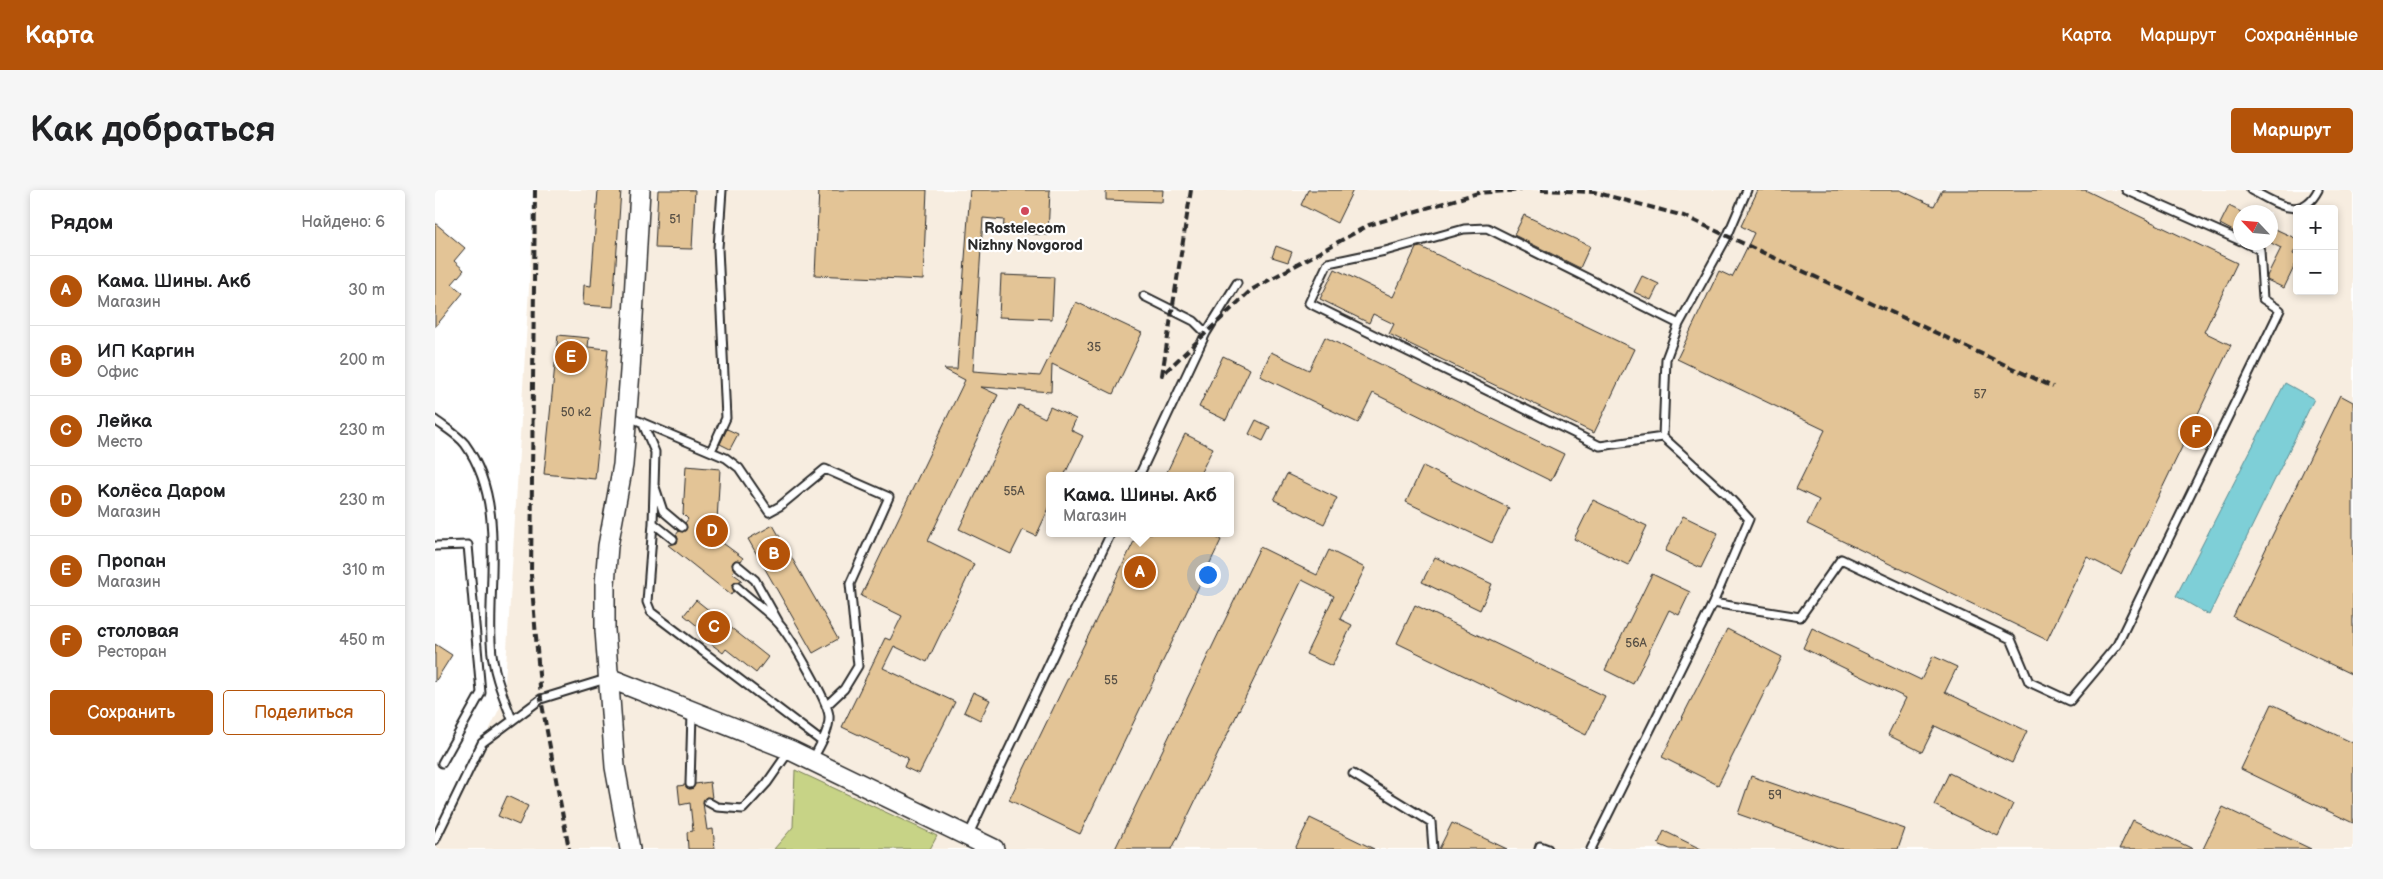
<!DOCTYPE html>
<html lang="ru">
<meta charset="utf-8">
<style>
body{margin:0;font-family:"Balsamiq Sans",sans-serif;background:#f6f6f6;color:#202124}
.controls{position:absolute;right:15px;top:15px;display:grid;overflow:hidden;border-radius:5px;box-shadow:0 2px 8px #0003}
.controls button{width:45px;height:45px;display:grid;place-items:center;padding:0;border:0;border-bottom:1px solid #e0e0e0;background:#fff;color:#202124;font:25px sans-serif}
.compass{position:absolute;left:1798px;top:15px;width:45px;height:45px;border-radius:50%;background:#fff;box-shadow:0 2px 8px #0003;rotate:296deg}
.you{position:absolute;left:772px;top:384px;width:18px;height:18px;margin:-12px;border:4px solid #fff;border-radius:50%;background:#1a73e8;box-shadow:0 0 0 8px #1a73e833}
.badge{display:grid;place-items:center;width:32px;height:32px;border-radius:50%;background:#b45309;color:#fff;font-size:16px;font-weight:700}
.pin{position:absolute;translate:-50% -50%;border:2px solid #fff;box-shadow:0 1px 5px #0006}
.popup{position:absolute;left:611px;top:282px;width:188px;height:65px;box-sizing:border-box;display:grid;place-content:center;border-radius:5px;background:#fff;filter:drop-shadow(0 1px 4px #0005);font-size:16px;white-space:nowrap;color:#757577}
.popup b{font-size:19px;color:#202124}
.popup::after{content:'';position:absolute;left:50%;top:100%;margin-left:-10px;border:10px solid transparent;border-top-color:#fff}
.list{margin:0;padding:0;list-style:none}
h2{display:flex;justify-content:space-between;align-items:center;height:65px;margin:0;padding:0 20px;font-size:21px}
h2 small{font-size:16px;font-weight:400;color:#757577}
.list li{display:grid;grid-template-columns:32px 1fr auto;gap:15px;align-items:center;box-sizing:border-box;height:70px;padding:0 20px;border-top:1px solid #e0e0e0}
.list b{display:block;font-size:19px;white-space:nowrap}
.list p{margin:0;font-size:16px;white-space:nowrap;color:#757577}
.list em{font-size:16px;font-style:normal;color:#757577}
.actions{display:flex;gap:10px;padding:15px 20px}
.actions a{flex:1;padding:11px 0;border:1px solid #b45309;border-radius:5px;text-align:center;font-size:18px;color:#b45309}
.actions .main{background:#b45309;color:#fff}
.map{position:relative;flex:none;width:1918px;height:659px;overflow:hidden;border-radius:5px}
header{display:flex;align-items:center;gap:30px;box-sizing:border-box;height:70px;padding:0 25px;background:#b45309;color:#fff}
header strong{font-size:24px}
nav{display:flex;gap:28px;margin-inline-start:auto;font-size:18px}
.intro{display:flex;align-items:center;justify-content:space-between;box-sizing:border-box;height:120px;padding:0 30px}
h1{margin:0;font-size:35px}
.button{padding:12px 22px;border-radius:5px;background:#b45309;color:#fff;font-size:18px;font-weight:700}
main{display:flex;gap:30px;padding:0 30px}
aside{flex:1;background:#fff;border-radius:5px;box-shadow:0 2px 8px #0003}
.map>svg:first-child{display:block}
.built{fill:#f7ede0;fill-rule:evenodd}
.green{fill:#c7d386;stroke:#797f58}
.water{fill:#7ecfd7;stroke:#5d8d92}
.building{fill:#e3c496;stroke:#2b2b2b}
.lines{fill:none;stroke-linecap:round;stroke-linejoin:round}
.lane-casing{stroke:#2b2b2b;stroke-width:11}
.secondary-casing{stroke:#2b2b2b;stroke-width:22}
.lane{stroke:#fff;stroke-width:7}
.secondary{stroke:#fff;stroke-width:19}
.rail{stroke:#2b2b2b;stroke-width:4;stroke-dasharray:8 4;stroke-linecap:butt}
.poi-dot{fill:#d1495b;stroke:#fff;stroke-width:2}
.labels{text-anchor:middle;dominant-baseline:central;stroke-width:4.5;stroke-linejoin:round;paint-order:stroke}
.number-label{font-size:12px;fill:#595146}
.poi-label{font-size:15px;font-weight:bold;fill:#2b2b2b;stroke:#fff}
</style>
<header>
<strong>Карта</strong>
<nav><a>Карта</a><a>Маршрут</a><a>Сохранённые</a></nav>
</header>
<div class="intro"><h1>Как добраться</h1><a class="button">Маршрут</a></div>
<main>
<aside>
<h2>Рядом<small>Найдено: 6</small></h2>
<ul class="list">
<li><span class="badge">A</span><div><b>Кама. Шины. Акб</b><p>Магазин</p></div><em>30 m</em></li>
<li><span class="badge">B</span><div><b>ИП Каргин</b><p>Офис</p></div><em>200 m</em></li>
<li><span class="badge">C</span><div><b>Лейка</b><p>Место</p></div><em>230 m</em></li>
<li><span class="badge">D</span><div><b>Колёса Даром</b><p>Магазин</p></div><em>230 m</em></li>
<li><span class="badge">E</span><div><b>Пропан</b><p>Магазин</p></div><em>310 m</em></li>
<li><span class="badge">F</span><div><b>столовая</b><p>Ресторан</p></div><em>450 m</em></li>
</ul>
<div class="actions"><a class="main">Сохранить</a><a>Поделиться</a></div>
</aside>
<div class="map">
<svg width="1918" height="659" viewBox="0 0 1918 659">
<rect width="100%" height="100%" fill="#fff"/>
<filter id="ink" filterUnits="userSpaceOnUse"><feTurbulence type="fractalNoise" baseFrequency=".02" numOctaves="2"/><feDisplacementMap in="SourceGraphic" scale="10" xChannelSelector="R" yChannelSelector="G"/><feConvolveMatrix kernelMatrix="1 2 1 2 8 2 1 2 1" color-interpolation-filters="sRGB"/></filter>
<g filter="url(#ink)">
<!-- built -->
<path class="built" d="M100 0H1918V659H0V653L69 509ZM1862 19H1899V101H1862ZM1806 22H1836V52H1806ZM615 286H795V343H615Z"/>
<!-- green -->
<path class="green" d="M360 580 502 646 495 659H339L358 637Z"/>
<!-- water -->
<path class="water" d="M1850 193 1879 209 1774 425 1741 406Z"/>
<!-- building -->
<path class="building" d="M163 0H186L178 117 148 115 149 95 156 96Z
M223 0H260L257 59 220 58Z
M384 0H492L488 90 380 85Z
M535 0H615L613 45 568 42 569 30 548 28 538 181 605 186 641 112 707 143 678 204 617 174 616 202 546 197 563 205 493 351 539 374 492 472 459 456 448 478 520 512 484 584 469 577 473 568 407 537 450 448 455 450 467 426 426 406 530 190 509 179H522Z
M671 0H728L727 12 671 10Z
M873 0H918L902 33 866 15Z
M1323 0H1465L1499 16 1507 0H1650L1802 73 1769 142 1796 155 1686 384 1652 367 1612 450 1372 334 1384 310 1361 299 1390 240 1242 169 1284 81 1297 87 1305 72 1319 43 1306 36Z
M1794 16 1806 22V38L1802 37 1800 42 1785 34Z
M1089 25 1155 56 1145 78 1079 45Z
M0 33 30 58 19 71 29 80 17 94 28 103 0 137Z
M1836 37 1862 49V56L1858 64 1862 66V71L1849 98 1832 90V86L1846 58 1836 53Z
M841 56 857 62 853 72 837 67Z
M986 57 1199 159 1159 243 954 144 959 134 938 124 934 133 885 109 900 79 958 107 981 58Z
M566 85 619 87 617 129 564 127Z
M1207 86 1224 94 1216 110 1199 102Z
M123 145 154 148 153 157 173 159 160 289 109 284Z
M890 147 1129 264 1116 291 938 203 923 233 825 186 836 162 874 180Z
M788 166 815 179 791 230 764 217Z
M1905 205 1918 212V485L1798 427Z
M584 215 610 228 615 217 641 229 636 240 648 246 629 286H615V316L601 346 588 340 576 364 524 339Z
M821 230 835 237 828 251 814 244Z
M292 239 303 244 295 259 285 254Z
M750 244 778 258 764 286H730Z
M251 276 285 279 281 348 308 368 306 371 300 370 297 374 299 380 297 383 307 390 298 394 299 401 296 405 233 355 242 353 243 349 241 345 244 341 248 342 252 338 250 333 253 329 248 324Z
M988 276 1074 318 1057 353 971 312Z
M852 284 902 308 889 334 839 310Z
M1158 310 1212 336 1193 375 1139 349Z
M1248 326 1283 343 1266 378 1230 361Z
M338 335 403 449 378 463 313 349Z
M703 343H773L786 350 645 644 574 610Z
M825 357 882 385 894 360 930 378 905 429 917 435 897 476 871 464 899 406 867 390 737 659H680Z
M1000 367 1057 394 1045 420 987 392Z
M1217 384 1255 402 1244 425 1234 420 1198 494 1170 480Z
M261 410 333 467 321 483 291 459 288 463 275 453 278 449 249 425Z
M980 415 1170 506 1151 545 962 453Z
M1377 438 1486 490 1498 466 1522 477 1510 502 1592 541 1577 573 1500 536 1487 562 1453 545 1471 508 1368 458Z
M1292 439 1347 467 1283 595 1227 567Z
M0 454 17 465 0 492Z
M538 502 555 510 545 530 529 522Z
M1837 514 1918 553V633L1806 579Z
M1514 583 1578 614 1563 646 1499 615Z
M1316 586 1470 639 1463 659H1403L1303 624Z
M275 592 277 608 271 607 268 613 272 640 278 639 280 659H253L252 642 258 641 255 613 245 615 243 596 250 595 255 599 260 594Z
M72 606 93 616 84 635 63 626Z
M1788 617 1876 659H1768Z
M875 628 939 659H860Z
M1698 630 1758 659H1684Z
M1017 633 1072 659H1004Z
M1229 641 1266 659H1235L1223 654Z"/>
<g class="lines">
<!-- lane casing -->
<g class="lane-casing">
<path id="lane" d="M1691 0 1806 51
M1816 0C1840 12 1866 33 1883 0
M709 106 759 131 771 143
M194 227 291 268 304 278 334 322 345 316 390 279 454 307 415 394 423 476 409 499 391 516
M0 230C9 237 23 245 30 254 71 311 53 387 56 452 57 480 67 504 77 529
M207 232 220 262 218 333 238 349
M1228 247 1165 256 874 113 893 73 950 61 1029 39 1052 38 1244 134
M276 261 291 228 283 58 287 0
M704 286 771 143 802 93
M220 297 228 321 247 337
M218 333 212 412 216 422 386 551
M0 356 33 355 46 503 7 573
M302 375 320 390 343 431
M302 397C316 410 333 421 345 435 356 448 393 511 394 526 395 540 384 557 378 569
M1278 413 1365 427 1406 369 1576 449 1594 492 1635 511 1682 455 1845 120 1828 109 1825 60 1809 52
M918 584 996 632 998 659
M255 594 257 523
M273 612 282 617 308 619 332 593 355 560
M533 646 676 343
M0 650 47 553 106 509 171 489
M1104 659 1105 656 1113 659
M1156 659 1278 413 1314 329 1291 304 1228 247 1231 169 1244 134 1292 47 1312 0"/>
</g>
<!-- secondary casing -->
<g class="secondary-casing">
<path id="secondary" d="M174 488 355 560 559 659
M195 659 180 577 170 440V394L173 356 188 275 195 181 205 0"/>
</g>
<!-- lane -->
<use href="#lane" class="lane"/>
<!-- secondary -->
<use href="#secondary" class="secondary"/>
<!-- rail -->
<path class="rail" d="M100 0 96 385 106 509 134 659
M756 0 727 185 816 100 934 35 1043 3 1086 0
M1106 0 1159 2 1249 26 1618 197"/>
</g>
</g>
<!-- markers -->
<circle class="poi-dot" cx="590" cy="21" r="5"/>
<g class="labels">
<!-- number labels -->
<g class="number-label">
<text x="240" y="29">51</text>
<text x="659" y="157">35</text>
<text x="1545" y="204">57</text>
<text x="141" y="222">50 к2</text>
<text x="579" y="301">55А</text>
<text x="1201" y="453">56А</text>
<text x="676" y="490">55</text>
<text x="1340" y="605">59</text>
</g>
<!-- poi labels -->
<g class="poi-label">
<text x="590" y="38">Rostelecom<tspan x="590" dy="17">Nizhny Novgorod</tspan></text>
</g>
</g>
</svg>
<div class="controls">
<button>+</button>
<button>−</button>
</div>
<svg class="compass" viewBox="-18 -18 36 36"><path d="M0-13l5 13h-10z" fill="#e53935"/><path d="M0 13l5-13h-10z" fill="#757577"/></svg>
<div class="you"></div>
<div class="pin badge" style="left:705px;top:382px">A</div>
<div class="popup"><b>Кама. Шины. Акб</b>Магазин</div>
<div class="pin badge" style="left:339px;top:364px">B</div>
<div class="pin badge" style="left:279px;top:437px">C</div>
<div class="pin badge" style="left:277px;top:341px">D</div>
<div class="pin badge" style="left:136px;top:167px">E</div>
<div class="pin badge" style="left:1761px;top:242px">F</div>
</div>
</main>
